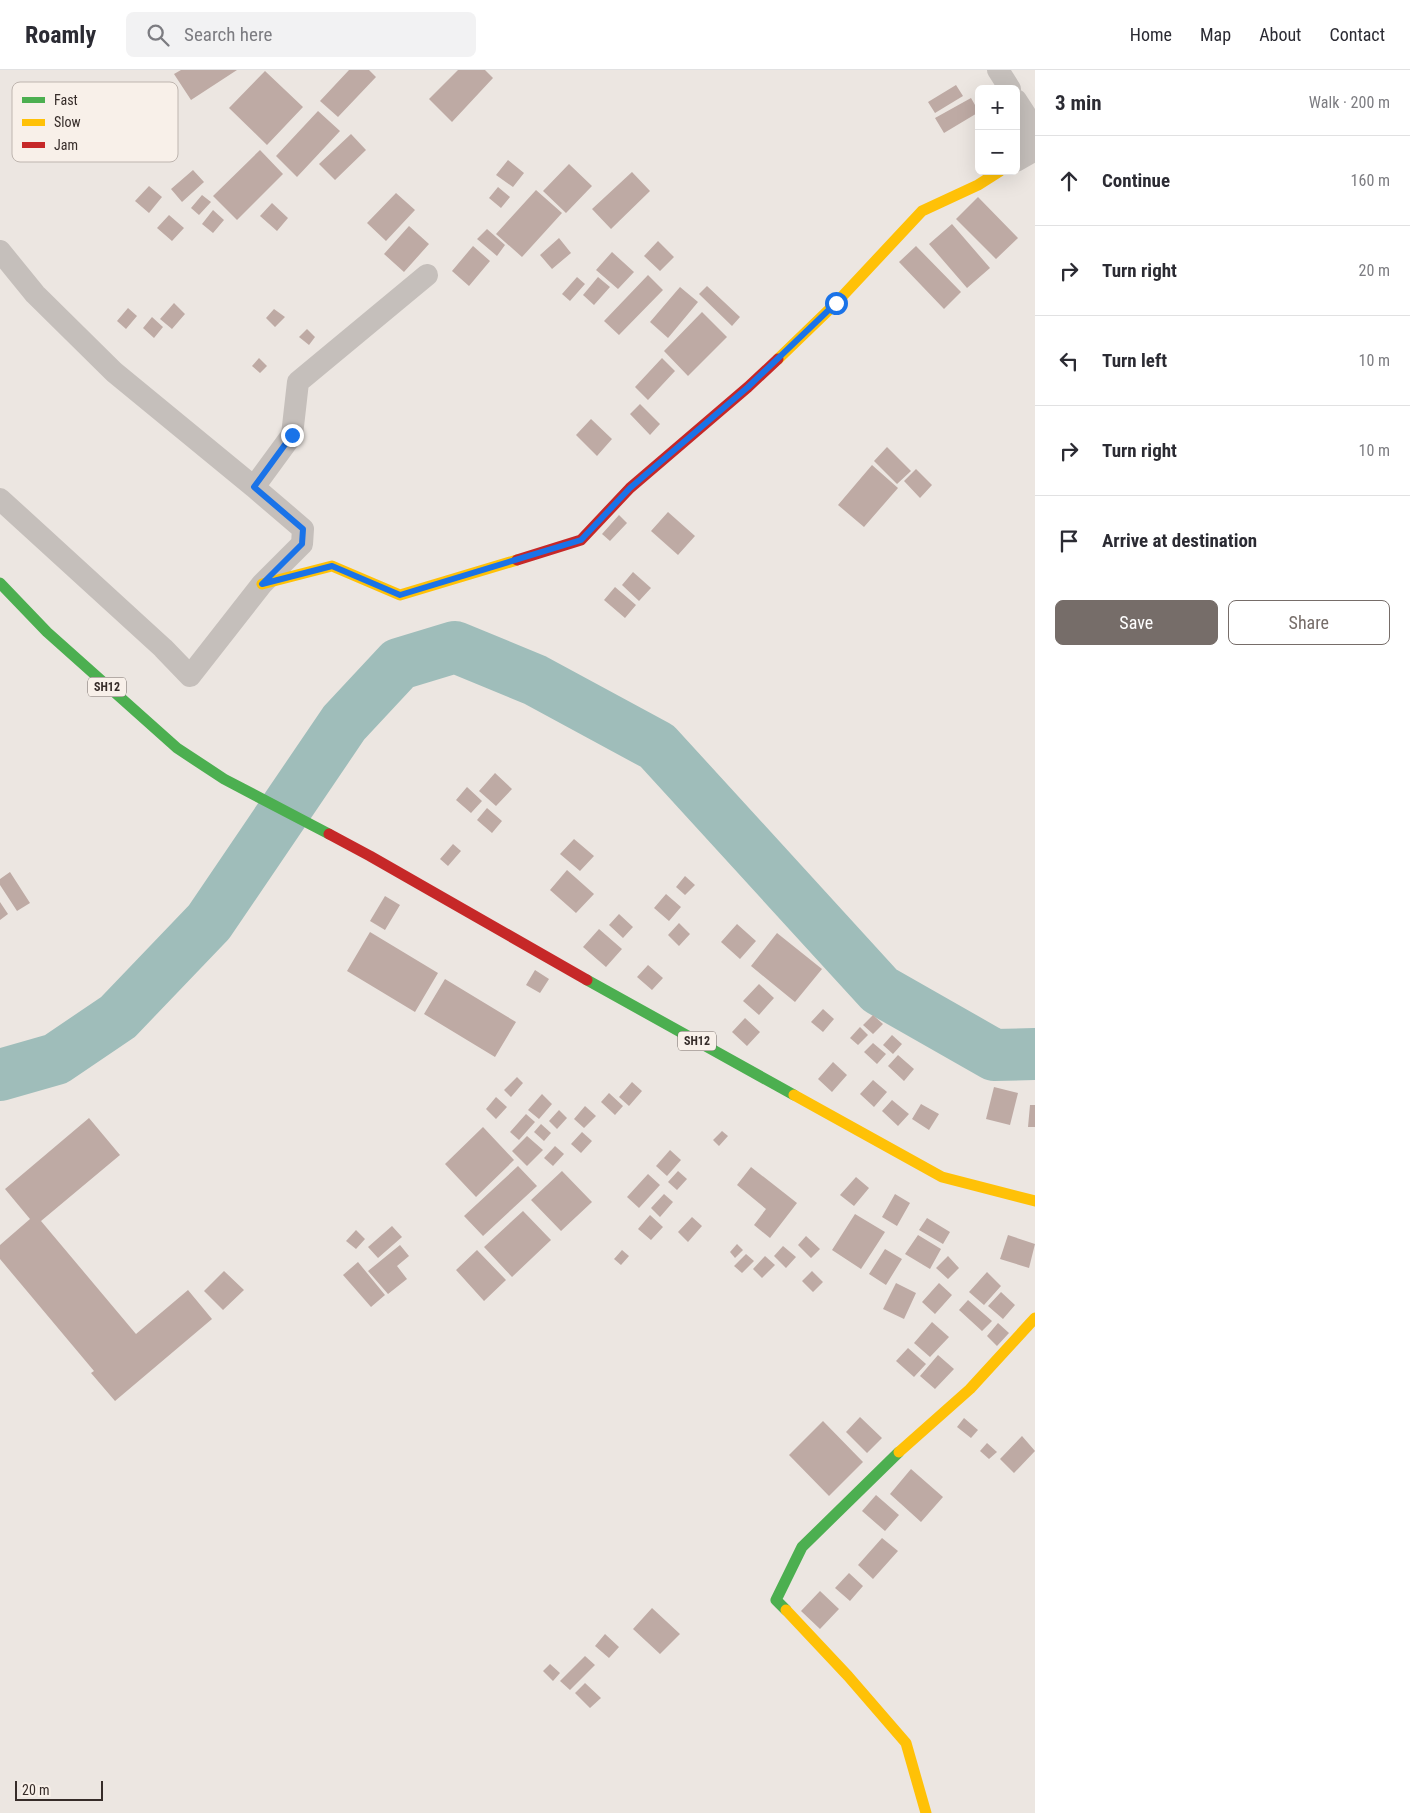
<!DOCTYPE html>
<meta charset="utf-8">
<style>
body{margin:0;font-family:"Roboto Condensed",sans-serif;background:#f2f2f3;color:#2b2b33}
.controls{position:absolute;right:15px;top:15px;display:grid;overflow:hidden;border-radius:8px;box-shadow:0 5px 20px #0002}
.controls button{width:45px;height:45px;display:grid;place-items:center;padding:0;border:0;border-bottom:1px solid #e1e1e2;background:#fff;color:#2b2b33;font:25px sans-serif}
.scale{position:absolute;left:15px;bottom:12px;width:88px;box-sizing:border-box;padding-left:5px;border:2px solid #362c29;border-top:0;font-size:14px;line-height:18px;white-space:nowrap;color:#362c29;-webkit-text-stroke:4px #f8f0e9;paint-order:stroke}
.stop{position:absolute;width:15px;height:15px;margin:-11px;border:4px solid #1a73e8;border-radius:50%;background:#fff}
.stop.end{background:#1a73e8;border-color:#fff;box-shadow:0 1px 5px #0008}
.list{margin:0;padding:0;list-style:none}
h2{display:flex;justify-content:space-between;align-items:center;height:65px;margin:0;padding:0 20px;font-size:21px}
h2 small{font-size:16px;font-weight:400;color:#7c7c81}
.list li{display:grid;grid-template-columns:32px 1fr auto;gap:15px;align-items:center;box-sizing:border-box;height:90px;padding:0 20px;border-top:1px solid #e1e1e2}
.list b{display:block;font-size:19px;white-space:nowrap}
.list em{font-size:16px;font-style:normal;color:#7c7c81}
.actions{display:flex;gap:10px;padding:15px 20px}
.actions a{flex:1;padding:11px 0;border:1px solid #766d69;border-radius:8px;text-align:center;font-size:18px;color:#766d69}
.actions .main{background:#766d69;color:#fff}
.icon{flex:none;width:28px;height:28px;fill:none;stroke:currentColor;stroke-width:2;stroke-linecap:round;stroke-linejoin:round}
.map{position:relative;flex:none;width:1035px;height:1743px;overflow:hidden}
header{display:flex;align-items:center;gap:30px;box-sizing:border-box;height:70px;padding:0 25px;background:#fff;border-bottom:1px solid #e1e1e2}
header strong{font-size:24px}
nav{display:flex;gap:28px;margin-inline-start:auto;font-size:18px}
.search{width:350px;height:45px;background:#f2f2f3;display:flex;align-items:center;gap:12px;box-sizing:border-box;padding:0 18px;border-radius:8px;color:#7c7c81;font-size:19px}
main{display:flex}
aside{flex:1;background:#fff}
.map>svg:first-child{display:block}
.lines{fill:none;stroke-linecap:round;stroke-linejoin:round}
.river{stroke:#9fbdba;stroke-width:52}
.building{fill:#beaaa4}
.street{stroke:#c5bfbb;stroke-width:22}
.fast{stroke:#4caf50;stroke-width:11}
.slow{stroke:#ffc107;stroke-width:11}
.jam{stroke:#c62828;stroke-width:11}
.route{stroke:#1a73e8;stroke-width:6}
.labels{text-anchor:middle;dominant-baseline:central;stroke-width:5;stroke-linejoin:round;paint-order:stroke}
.shield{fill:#f8f0e9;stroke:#706763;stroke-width:1}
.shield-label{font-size:12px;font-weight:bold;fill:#362c29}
.key{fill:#f8f0e9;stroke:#beb5af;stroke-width:1}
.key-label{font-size:14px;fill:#362c29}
</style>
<header>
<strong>Roamly</strong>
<div class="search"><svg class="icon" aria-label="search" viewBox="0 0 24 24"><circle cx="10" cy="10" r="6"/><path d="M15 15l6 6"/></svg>Search here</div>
<nav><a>Home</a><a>Map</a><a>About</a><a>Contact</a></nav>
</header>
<main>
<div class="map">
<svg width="1035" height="1743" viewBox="0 0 1035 1743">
<rect width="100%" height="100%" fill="#ece6e1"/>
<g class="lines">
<!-- river -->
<path class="river" d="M0 1005 56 989 118 947 209 852 344 653 399 594 455 577 535 610 657 676 880 920 994 985 1035 984"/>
</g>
<!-- building -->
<path class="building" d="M181 0H237L191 30 174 4Z
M349 0H369L376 7 338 47 320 31Z
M458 0H485L493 8 452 52 429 29Z
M265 1 303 37 267 75 229 38Z
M956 15 963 26 935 43 928 32Z
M971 28 979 42 944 63 935 48Z
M318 41 340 61 297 107 276 86Z
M351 64 366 80 335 110 319 94Z
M260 80 283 104 237 150 213 126Z
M508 90 524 103 513 117 496 105Z
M569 94 592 116 566 143 543 121Z
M193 100 204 112 182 132 171 119Z
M632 102 650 121 611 159 592 139Z
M149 116 162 127 149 143 135 131Z
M498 117 510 127 501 138 489 128Z
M536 120 562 143 522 187 496 164Z
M396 123 415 140 386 171 367 153Z
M202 125 211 132 199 145 191 138Z
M978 127 1018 168 996 189 956 149Z
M272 133 288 148 277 161 260 146Z
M213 140 224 150 213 163 202 154Z
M169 145 184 158 172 171 157 158Z
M952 154 990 198 967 218 929 174Z
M409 156 429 174 404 202 384 184Z
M487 159 505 175 497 186 477 169Z
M559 168 571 183 552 199 540 185Z
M658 171 674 187 660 201 644 186Z
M473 176 490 191 469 216 452 201Z
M916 176 961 222 944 239 899 192Z
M612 182 634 202 618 219 596 200Z
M648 205 663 220 619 265 604 251Z
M577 207 585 214 570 231 562 224Z
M598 207 610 217 594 235 583 225Z
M707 216 740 247 732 256 699 224Z
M680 217 698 232 668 268 650 252Z
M174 233 185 244 172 259 160 249Z
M128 238 137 246 126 259 117 251Z
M274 239 285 247 275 257 266 248Z
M702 242 727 267 688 306 664 281Z
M152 247 163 257 154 268 143 258Z
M307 259 315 267 309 275 299 267Z
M259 288 267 296 260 303 252 296Z
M662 288 675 301 648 330 635 317Z
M640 334 660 354 650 365 630 344Z
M591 349 612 369 597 386 576 365Z
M887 377 911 401 897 414 874 391Z
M872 395 898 418 864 457 838 435Z
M916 399 932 415 920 428 904 411Z
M668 442 695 466 678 485 651 461Z
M619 445 627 453 610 471 602 464Z
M633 502 651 518 639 531 622 515Z
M615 517 636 535 625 548 604 530Z
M495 703 512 719 496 736 479 721Z
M467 717 482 731 471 743 456 730Z
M487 738 502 751 492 763 477 750Z
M574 769 594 786 580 801 560 784Z
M453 774 461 781 448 796 440 789Z
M567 800 594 824 576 843 550 820Z
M10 802 30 833 17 841 0 815V809Z
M685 806 695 815 685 825 676 817Z
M666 824 681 837 669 851 654 838Z
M385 826 400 835 385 860 370 851Z
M0 832 8 844 0 850Z
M619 844 633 857 623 868 609 855Z
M679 853 690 864 679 876 668 865Z
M737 854 756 871 740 889 721 872Z
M599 859 622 879 606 897 583 877Z
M370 862 438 903 415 942 347 901Z
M777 863 822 899 795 932 751 896Z
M648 895 663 908 652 920 637 907Z
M535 900 549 909 540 923 526 915Z
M445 909 516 952 495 987 424 944Z
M759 914 774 928 759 945 743 931Z
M823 939 834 949 823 962 811 952Z
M873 945 883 954 873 964 863 955Z
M745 948 760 962 747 976 732 962Z
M860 957 868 965 858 975 850 968Z
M892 965 902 974 893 984 883 975Z
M873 973 886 984 877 994 864 982Z
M898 985 914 999 904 1011 888 996Z
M833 992 847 1005 832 1022 818 1009Z
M517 1007 523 1013 511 1027 504 1020Z
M873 1010 887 1022 874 1037 860 1024Z
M632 1012 642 1021 629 1036 619 1027Z
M994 1017 1018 1023 1010 1055 986 1049Z
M609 1023 623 1036 615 1045 601 1032Z
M542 1024 552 1034 539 1049 528 1040Z
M496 1027 507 1037 496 1049 486 1039Z
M892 1030 909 1044 898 1056 882 1041Z
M921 1034 939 1044 929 1060 912 1049Z
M1030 1035H1035V1057H1028Z
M585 1036 596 1046 584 1058 574 1049Z
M559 1040 567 1048 557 1059 549 1051Z
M526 1044 535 1052 519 1070 510 1062Z
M89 1048 120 1085 41 1151 136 1264 188 1220 212 1249 115 1331 91 1303 94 1301 0 1189V1175L30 1149 5 1119Z
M541 1054 551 1063 544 1071 534 1062Z
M483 1057 514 1090 476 1127 445 1094Z
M722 1061 728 1066 719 1076 713 1070Z
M582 1062 592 1071 581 1083 571 1074Z
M527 1066 543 1080 527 1096 512 1081Z
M555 1076 564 1084 553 1096 544 1088Z
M670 1080 681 1090 667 1106 656 1096Z
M518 1096 537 1116 483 1166 464 1146Z
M751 1097 797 1133 770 1168 754 1155 766 1139 737 1115Z
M562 1101 592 1132 561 1161 531 1130Z
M678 1101 687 1109 677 1120 668 1112Z
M648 1104 660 1115 639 1138 627 1127Z
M856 1107 869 1118 854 1136 840 1125Z
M664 1124 673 1132 660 1147 651 1138Z
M895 1124 910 1133 897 1156 882 1147Z
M523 1141 551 1170 512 1207 484 1177Z
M855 1144 885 1162 861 1199 832 1180Z
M650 1145 663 1157 651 1170 638 1159Z
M692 1147 702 1156 688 1172 678 1162Z
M927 1148 950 1162 943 1174 919 1160Z
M392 1156 402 1167 378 1188 368 1177Z
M356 1160 365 1169 356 1179 346 1171Z
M918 1165 941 1179 930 1199 905 1184Z
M1008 1165 1035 1174 1029 1198 1000 1189Z
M806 1166 820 1179 811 1188 798 1175Z
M737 1174 743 1180 735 1188 730 1182Z
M400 1175 409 1186 397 1196 407 1209 388 1224 368 1201Z
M783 1176 796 1187 786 1198 774 1186Z
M885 1179 902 1189 886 1215 869 1204Z
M477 1180 506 1210 484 1231 456 1200Z
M622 1180 629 1186 621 1195 614 1189Z
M746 1184 754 1191 742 1203 734 1196Z
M765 1186 775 1195 762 1208 753 1199Z
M948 1186 959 1198 948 1209 936 1198Z
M358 1192 385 1225 371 1237 343 1205Z
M224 1201 244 1220 223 1240 204 1221Z
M812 1201 823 1212 813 1222 802 1211Z
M987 1202 1001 1216 984 1235 969 1222Z
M896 1213 916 1223 904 1249 883 1239Z
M939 1213 952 1225 935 1244 922 1232Z
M1001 1222 1015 1235 1003 1249 988 1236Z
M968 1230 992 1251 982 1261 959 1240Z
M932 1252 949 1267 930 1287 914 1273Z
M998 1253 1009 1263 997 1276 987 1266Z
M908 1278 926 1294 914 1307 896 1291Z
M938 1285 954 1299 935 1319 920 1306Z
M860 1347 882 1368 867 1383 846 1362Z
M964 1348 978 1360 971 1368 957 1357Z
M823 1351 863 1392 829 1426 789 1385Z
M1022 1366 1035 1381 1014 1403 1000 1389Z
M987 1373 997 1382 989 1389 980 1381Z
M911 1399 943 1427 921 1452 890 1424Z
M876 1425 899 1445 885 1461 862 1441Z
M882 1468 898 1481 873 1509 858 1495Z
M849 1503 863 1516 850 1531 835 1518Z
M820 1521 839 1539 820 1559 801 1541Z
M652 1538 680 1564 660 1584 633 1559Z
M605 1564 619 1577 609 1588 595 1576Z
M585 1586 595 1595 570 1620 560 1611Z
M550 1594 560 1603 553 1611 543 1601Z
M585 1613 601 1628 590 1638 575 1623Z"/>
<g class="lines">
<!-- street -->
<path class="street" d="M998 0 1010 19
M1016 30 1029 50 1030 83 1016 91
M0 181 35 224 114 302 254 417
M0 429 163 578 190 606 262 514 302 474 303 459 254 417 292 365 298 312 427 205"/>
<!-- fast -->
<path class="fast" d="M0 513 47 562 177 678 224 709 329 764
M587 910 794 1025
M786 1540 776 1530 802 1477 899 1382"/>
<!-- slow -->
<path class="slow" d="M778 289 836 233 922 141 978 115 1000 101
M262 514 332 496 400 525 517 490
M794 1025 942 1107 1035 1131
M899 1382 970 1319 1035 1248
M786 1540 848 1606 906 1673 926 1743"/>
<!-- jam -->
<path class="jam" d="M517 490 581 470 630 418 748 317 778 289
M329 764 370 786 587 910"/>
</g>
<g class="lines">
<!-- route -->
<path class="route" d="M292 365 254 417 303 459 302 474 262 514 332 496 400 525 581 470 630 418 748 317 836 233"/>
</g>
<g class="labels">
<!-- shield labels -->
<g class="shield">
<rect x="88" y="607.5" width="38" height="19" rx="4"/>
<rect x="678" y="961.5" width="38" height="19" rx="4"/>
</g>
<g class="shield-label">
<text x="107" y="617">SH12</text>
<text x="697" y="971">SH12</text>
</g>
</g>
<!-- legend -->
<rect x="12" y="12" width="166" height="80" rx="8" class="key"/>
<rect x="22" y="27" width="23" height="6" fill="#4caf50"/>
<rect x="22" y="49" width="23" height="7" fill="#ffc107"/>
<rect x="22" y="72" width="23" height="6" fill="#c62828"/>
<g class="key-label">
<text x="54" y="35">Fast</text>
<text x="54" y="57">Slow</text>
<text x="54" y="80">Jam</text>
</g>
</svg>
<div class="controls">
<button>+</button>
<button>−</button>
</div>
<div class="scale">20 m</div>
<div class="stop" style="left:836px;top:233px"></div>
<div class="stop end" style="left:292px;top:365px"></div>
</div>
<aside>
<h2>3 min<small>Walk · 200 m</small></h2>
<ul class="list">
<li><svg class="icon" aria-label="ahead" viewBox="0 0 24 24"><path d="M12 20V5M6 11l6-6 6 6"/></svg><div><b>Continue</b></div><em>160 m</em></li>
<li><svg class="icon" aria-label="right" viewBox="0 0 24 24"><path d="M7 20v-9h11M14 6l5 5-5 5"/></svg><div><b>Turn right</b></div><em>20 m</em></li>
<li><svg class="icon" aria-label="left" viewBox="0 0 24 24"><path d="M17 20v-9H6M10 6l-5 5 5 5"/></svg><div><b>Turn left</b></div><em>10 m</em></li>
<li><svg class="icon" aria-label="right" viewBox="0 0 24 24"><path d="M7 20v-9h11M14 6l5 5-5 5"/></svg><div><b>Turn right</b></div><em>10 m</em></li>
<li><svg class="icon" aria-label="arrive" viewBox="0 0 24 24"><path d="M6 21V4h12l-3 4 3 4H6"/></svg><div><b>Arrive at destination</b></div></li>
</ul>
<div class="actions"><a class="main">Save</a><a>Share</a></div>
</aside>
</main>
